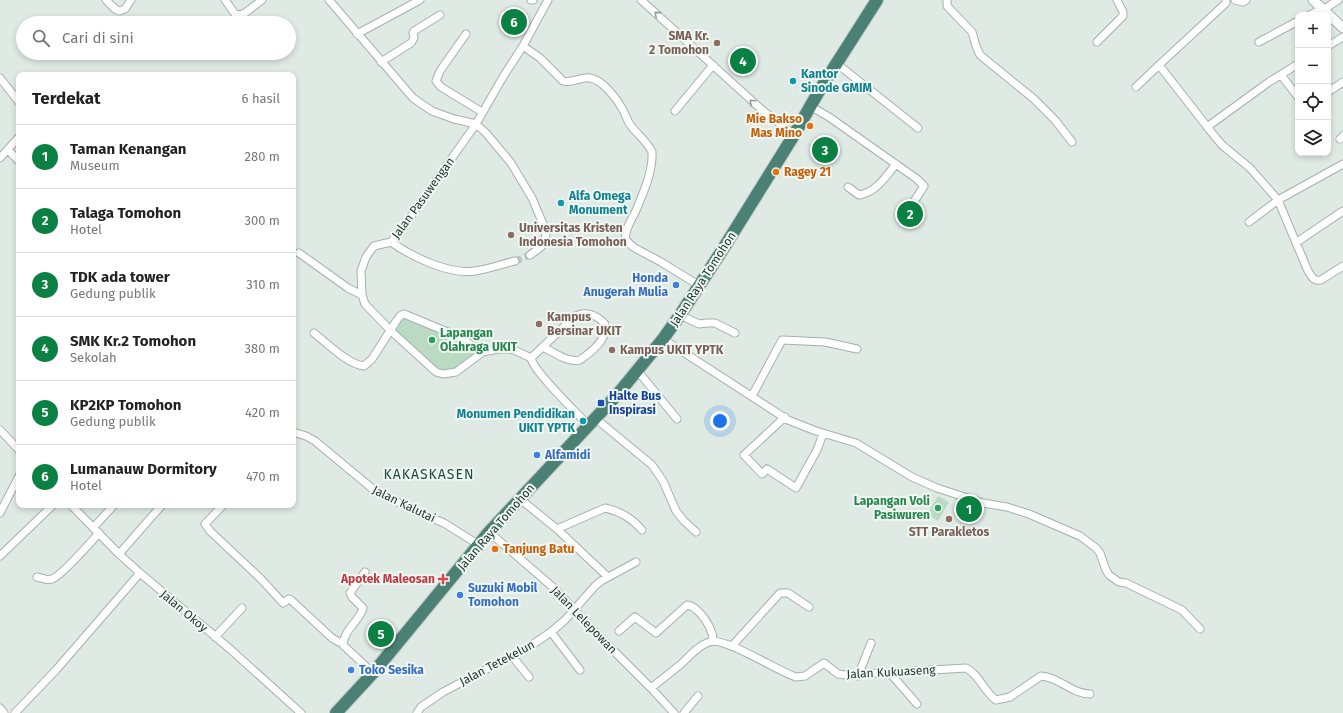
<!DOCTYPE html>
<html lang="id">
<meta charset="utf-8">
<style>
body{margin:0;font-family:"Fira Sans",sans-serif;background:#f6f6f6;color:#222}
.controls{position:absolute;right:12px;top:12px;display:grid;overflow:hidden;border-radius:8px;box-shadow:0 2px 6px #0003}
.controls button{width:36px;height:36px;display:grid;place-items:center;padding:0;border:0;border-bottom:1px solid #e0e0e0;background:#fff;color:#222;font:20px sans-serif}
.you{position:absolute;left:720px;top:421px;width:14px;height:14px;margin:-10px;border:3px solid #fff;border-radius:50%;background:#1a73e8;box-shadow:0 0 0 6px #1a73e833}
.badge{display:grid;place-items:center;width:26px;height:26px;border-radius:50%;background:#0b8043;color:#fff;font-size:13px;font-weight:700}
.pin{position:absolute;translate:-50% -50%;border:2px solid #fff;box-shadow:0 1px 4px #0006}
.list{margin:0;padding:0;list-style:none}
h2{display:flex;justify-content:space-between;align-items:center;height:52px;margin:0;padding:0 16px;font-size:17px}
h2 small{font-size:13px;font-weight:400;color:#767676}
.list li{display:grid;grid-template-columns:26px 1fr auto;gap:12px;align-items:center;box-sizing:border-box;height:64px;padding:0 16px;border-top:1px solid #e0e0e0}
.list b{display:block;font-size:15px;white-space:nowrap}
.list p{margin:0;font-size:13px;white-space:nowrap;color:#767676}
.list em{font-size:13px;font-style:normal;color:#767676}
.icon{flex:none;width:22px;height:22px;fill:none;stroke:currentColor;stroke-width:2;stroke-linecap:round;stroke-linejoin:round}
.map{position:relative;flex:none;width:1343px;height:713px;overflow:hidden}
.search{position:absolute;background:#fff;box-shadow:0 2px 6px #0003;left:16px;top:16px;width:280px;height:44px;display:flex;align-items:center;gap:10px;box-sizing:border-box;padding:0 14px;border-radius:22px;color:#767676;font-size:15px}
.panel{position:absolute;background:#fff;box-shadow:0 2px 6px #0003;left:16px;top:72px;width:280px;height:436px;border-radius:8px}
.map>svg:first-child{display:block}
.green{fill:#badac3}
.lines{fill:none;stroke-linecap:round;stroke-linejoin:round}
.minor-tunnel{stroke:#bac7c1;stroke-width:7;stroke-dasharray:7 3.5;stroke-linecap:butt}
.minor-casing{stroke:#a3b1ac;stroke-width:9}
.tertiary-casing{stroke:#a3b1ac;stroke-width:11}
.trunk-casing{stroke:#bdc4c2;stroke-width:14}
.minor{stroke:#fff;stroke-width:7}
.tertiary{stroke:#fff;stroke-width:9}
.trunk{stroke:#4b8074;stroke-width:12}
.oneway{stroke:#909c99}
.education-dot{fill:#8d6e63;stroke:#f0f7f3;stroke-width:1.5}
.culture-dot{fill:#0f9aa8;stroke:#f0f7f3;stroke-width:1.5}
.food-dot{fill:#e8710a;stroke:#f0f7f3;stroke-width:1.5}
.shop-dot{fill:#3f7fe0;stroke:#f0f7f3;stroke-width:1.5}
.leisure-dot{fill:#2e9e5b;stroke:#f0f7f3;stroke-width:1.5}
.transit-dot{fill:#1a4fb4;stroke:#f0f7f3;stroke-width:1.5}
.health-dot{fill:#e0444e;stroke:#f0f7f3;stroke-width:1.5}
.labels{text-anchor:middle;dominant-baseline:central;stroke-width:4;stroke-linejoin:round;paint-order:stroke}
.education-label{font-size:12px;font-weight:bold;fill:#785e54;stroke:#f0f7f3;text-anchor:start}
.culture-label{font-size:12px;font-weight:bold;fill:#0d838f;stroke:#f0f7f3;text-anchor:start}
.food-label{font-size:12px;font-weight:bold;fill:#c56008;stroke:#f0f7f3;text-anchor:start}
.street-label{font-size:12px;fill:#223933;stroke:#f0f7f3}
.shop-label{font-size:12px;font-weight:bold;fill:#366cbe;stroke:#f0f7f3;text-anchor:start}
.leisure-label{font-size:12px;font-weight:bold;fill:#27864d;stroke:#f0f7f3;text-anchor:start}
.transit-label{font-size:12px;font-weight:bold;fill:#164399;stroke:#f0f7f3;text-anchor:start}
.health-label{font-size:12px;font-weight:bold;fill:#be3a42;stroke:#f0f7f3;text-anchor:end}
.quarter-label{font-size:14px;letter-spacing:1px;fill:#1f4a40;stroke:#f0f7f3}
</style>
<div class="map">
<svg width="1343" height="713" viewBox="0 0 1343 713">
<rect width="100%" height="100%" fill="#e0eae5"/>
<!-- green -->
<path class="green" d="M404 314 483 352 460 369 443 374 391 331Z
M938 496 949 502 938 521 927 514Z"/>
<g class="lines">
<!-- minor-tunnel -->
<path class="minor-tunnel" d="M515 261 530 255"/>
<!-- minor casing -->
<g class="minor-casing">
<path id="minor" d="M106 0 115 9 119 11 125 9 131 0
M225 0 235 14 239 15 245 13 262 0
M329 0 413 98 432 111 454 119 476 124 486 133 511 163 532 198 546 231 545 242 541 247 530 255
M531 0H533
M548 0 523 46 503 77 476 124 404 226 391 242 374 246 366 257 361 271 362 295 365 304 391 331 436 372 443 374 456 372 483 352 498 349H509L514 350 531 358C533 371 577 413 588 425
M641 0 761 109 794 135
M947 0V6L972 32 976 46 980 55 1034 99 1055 120 1072 142
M1226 0V3L1159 65 1212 133 1222 145 1250 168 1278 200 1308 271C1312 277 1313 281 1321 280L1343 266
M1235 0 1243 2 1246 0
M1323 10 1338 0
M1310 15 1322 9
M357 34 420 0
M466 34 440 71 436 81 441 87 482 112
M1097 42 1123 16V12L1117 0
M1259 42 1298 21
M523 46 540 58 563 81C573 84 581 76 590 78 603 80 617 99 623 110 626 115 627 121 631 126 638 135 647 141 652 152 653 171 644 191 637 208 634 217 623 230 626 240L633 247 661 262 700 286
M1328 46 1343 37
M381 62 411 43 414 38 413 33 414 31 440 15
M836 63 918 128
M1281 75 1298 97
M0 78 19 102
M1136 87 1159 65
M1328 92 1343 82
M810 106 829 117 917 179 924 186 915 200
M675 111 713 65
M1207 127 1269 82 1298 64
M1340 139 1343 136
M8 150 19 161
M0 158 19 137
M848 187 859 195C876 193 886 176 896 164
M1249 222 1278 200 1343 164
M391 242C412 257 450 275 475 271 489 269 502 264 515 261
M1297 242 1343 211
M299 253 348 288 362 295
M680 315 699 324 707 323H715L735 333
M314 333C327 343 347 364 364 366L372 359 397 320 400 316 404 314 455 335 483 352
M663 339 788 420 816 431 856 443 912 477 937 488 983 503 1007 507 1029 514 1080 536 1096 548 1100 553 1106 570 1109 575 1119 582 1126 583 1182 610 1200 629
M531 358 574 317C585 310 597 315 605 324 608 340 591 352 580 360 568 363 553 352 543 347
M637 370 677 419
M752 396 782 340 825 342 857 349
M785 417 744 455 762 474 767 469 796 488 817 450 823 434
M595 418 652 465 663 481 676 511 684 521 696 532
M0 430 19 450
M293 432 306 436 315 441 374 490 417 512 444 523 479 545
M520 499 557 529 608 577
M71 505 119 554 140 573 230 649 301 713
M223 505 205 524 210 531 261 579 283 603 289 599 291 600 332 638 339 642H343
M0 513 19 476
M93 528 114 505
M557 529 605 508C619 511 633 519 642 530
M489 532 555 589 596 633 651 688 674 713
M119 554 162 505
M0 556 53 505
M365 572 350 593 352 597 363 608C359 622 344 629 343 645L373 673
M37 577C42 578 48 581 52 579 61 576 91 542 99 533
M619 631 635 617 656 633 687 605C697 606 708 622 711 631 713 634 713 638 713 641
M551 632 580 670
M215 637 242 608
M732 646 780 593H788L809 607
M512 656 529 677
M890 673 917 704
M858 676 871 643
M651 688C661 680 670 673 680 665 689 657 697 646 709 642 724 636 777 671 796 677L805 676 824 663 838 674 846 675 966 668C979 674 984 692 996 700L1010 697 1041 676C1059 677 1072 694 1090 694
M0 708 4 713
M15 713 56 670 140 573
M417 713 421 707 443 692 529 647 551 632 565 620 595 586 601 581 636 562
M684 713 698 696"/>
</g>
<!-- tertiary casing -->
<g class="tertiary-casing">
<path id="tertiary" d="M1313 0 1343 28"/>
</g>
<!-- trunk casing -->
<g class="trunk-casing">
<path id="trunk" d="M336 713 373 673 489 532 617 395 663 339 680 315 723 249 794 135 819 91 877 0"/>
</g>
<!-- minor -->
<use href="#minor" class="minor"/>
<!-- tertiary -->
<use href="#tertiary" class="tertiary"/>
<!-- trunk -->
<use href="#trunk" class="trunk"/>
</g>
<!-- one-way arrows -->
<defs><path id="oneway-chevron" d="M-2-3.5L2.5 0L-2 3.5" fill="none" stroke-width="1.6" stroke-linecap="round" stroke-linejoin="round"/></defs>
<g class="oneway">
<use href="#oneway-chevron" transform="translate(657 14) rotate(-139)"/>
<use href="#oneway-chevron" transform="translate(752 102) rotate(-137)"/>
</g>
<!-- markers -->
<g class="education-dot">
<circle cx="717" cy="43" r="4"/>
<circle cx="511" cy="235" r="4"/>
<circle cx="539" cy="324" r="4"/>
<circle cx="612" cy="350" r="4"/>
<circle cx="949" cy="519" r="4"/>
</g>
<g class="culture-dot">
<circle cx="793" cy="81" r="4"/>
<circle cx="561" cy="203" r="4"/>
<circle cx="583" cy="421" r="4"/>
</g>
<g class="food-dot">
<circle cx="810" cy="126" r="4"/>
<circle cx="776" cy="172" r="4"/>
<circle cx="495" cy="549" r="4"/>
</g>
<g class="shop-dot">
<circle cx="676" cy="285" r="4"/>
<circle cx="537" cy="455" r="4"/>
<circle cx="460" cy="595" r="4"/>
<circle cx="351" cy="670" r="4"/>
</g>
<g class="leisure-dot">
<circle cx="432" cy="340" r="4"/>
<circle cx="938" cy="508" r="4"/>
</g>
<rect class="transit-dot" x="597" y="399" width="8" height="8" rx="2"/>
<path class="health-dot" d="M441 573h4v4h4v4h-4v4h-4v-4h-4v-4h4z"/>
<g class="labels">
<!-- education labels -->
<g class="education-label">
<text x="709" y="36" text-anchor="end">SMA Kr.<tspan x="709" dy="14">2 Tomohon</tspan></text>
<text x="519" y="228">Universitas Kristen<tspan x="519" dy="14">Indonesia Tomohon</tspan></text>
<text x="547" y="317">Kampus<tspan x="547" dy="14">Bersinar UKIT</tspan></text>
<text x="620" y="350">Kampus UKIT YPTK</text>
<text x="949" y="532" text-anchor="middle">STT Parakletos</text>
</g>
<!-- culture labels -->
<g class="culture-label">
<text x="801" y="74">Kantor<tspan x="801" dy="14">Sinode GMIM</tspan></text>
<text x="569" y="196">Alfa Omega<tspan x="569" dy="14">Monument</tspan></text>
<text x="575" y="414" text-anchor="end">Monumen Pendidikan<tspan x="575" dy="14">UKIT YPTK</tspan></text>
</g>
<!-- food labels -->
<g class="food-label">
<text x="802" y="119" text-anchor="end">Mie Bakso<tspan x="802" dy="14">Mas Mino</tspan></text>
<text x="784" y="172">Ragey 21</text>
<text x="503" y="549">Tanjung Batu</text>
</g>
<!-- street labels -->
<g class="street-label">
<text transform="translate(423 198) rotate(-54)">Jalan Pasuwengan</text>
<text transform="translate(703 279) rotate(-57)">Jalan Raya Tomohon</text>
<text transform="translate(404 504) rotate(26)">Jalan Kalutai</text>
<text transform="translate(496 527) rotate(-49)">Jalan Raya Tomohon</text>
<text transform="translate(184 611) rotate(40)">Jalan Okoy</text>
<text transform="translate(584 620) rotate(46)">Jalan Lelepowan</text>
<text transform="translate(497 663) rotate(-28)">Jalan Tetekelun</text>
<text transform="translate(891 672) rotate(-3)">Jalan Kukuaseng</text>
</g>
<!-- shop labels -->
<g class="shop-label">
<text x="668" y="278" text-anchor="end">Honda<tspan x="668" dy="14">Anugerah Mulia</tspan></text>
<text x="545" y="455">Alfamidi</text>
<text x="468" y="588">Suzuki Mobil<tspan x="468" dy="14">Tomohon</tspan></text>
<text x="359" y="670">Toko Sesika</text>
</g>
<!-- leisure labels -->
<g class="leisure-label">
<text x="440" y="333">Lapangan<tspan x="440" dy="14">Olahraga UKIT</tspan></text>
<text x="930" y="501" text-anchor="end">Lapangan Voli<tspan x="930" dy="14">Pasiwuren</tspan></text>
</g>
<!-- transit labels -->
<g class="transit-label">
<text x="609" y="396">Halte Bus<tspan x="609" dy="14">Inspirasi</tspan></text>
</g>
<!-- health labels -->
<g class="health-label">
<text x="435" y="579">Apotek Maleosan</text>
</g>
<!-- quarter labels -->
<g class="quarter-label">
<text x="429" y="474">KAKASKASEN</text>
</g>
</g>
</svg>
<div class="controls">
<button>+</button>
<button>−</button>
<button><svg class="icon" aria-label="locate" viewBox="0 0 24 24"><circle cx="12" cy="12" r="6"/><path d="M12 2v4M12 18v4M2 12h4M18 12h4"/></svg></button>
<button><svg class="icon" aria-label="layers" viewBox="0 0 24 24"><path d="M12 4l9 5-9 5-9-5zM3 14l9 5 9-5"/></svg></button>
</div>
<div class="you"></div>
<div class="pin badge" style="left:969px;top:509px">1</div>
<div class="pin badge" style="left:910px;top:214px">2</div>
<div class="pin badge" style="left:825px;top:150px">3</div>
<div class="pin badge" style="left:743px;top:61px">4</div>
<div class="pin badge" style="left:381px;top:634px">5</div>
<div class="pin badge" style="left:514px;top:22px">6</div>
<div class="search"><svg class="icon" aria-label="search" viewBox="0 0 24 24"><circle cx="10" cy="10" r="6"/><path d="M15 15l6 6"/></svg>Cari di sini</div>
<section class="panel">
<h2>Terdekat<small>6 hasil</small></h2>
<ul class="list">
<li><span class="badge">1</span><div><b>Taman Kenangan</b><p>Museum</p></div><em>280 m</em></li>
<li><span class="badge">2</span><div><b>Talaga Tomohon</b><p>Hotel</p></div><em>300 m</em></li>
<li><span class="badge">3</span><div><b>TDK ada tower</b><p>Gedung publik</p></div><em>310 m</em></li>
<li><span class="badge">4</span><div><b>SMK Kr.2 Tomohon</b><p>Sekolah</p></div><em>380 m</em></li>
<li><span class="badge">5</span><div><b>KP2KP Tomohon</b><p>Gedung publik</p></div><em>420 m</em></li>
<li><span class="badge">6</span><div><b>Lumanauw Dormitory</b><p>Hotel</p></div><em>470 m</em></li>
</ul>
</section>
</div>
